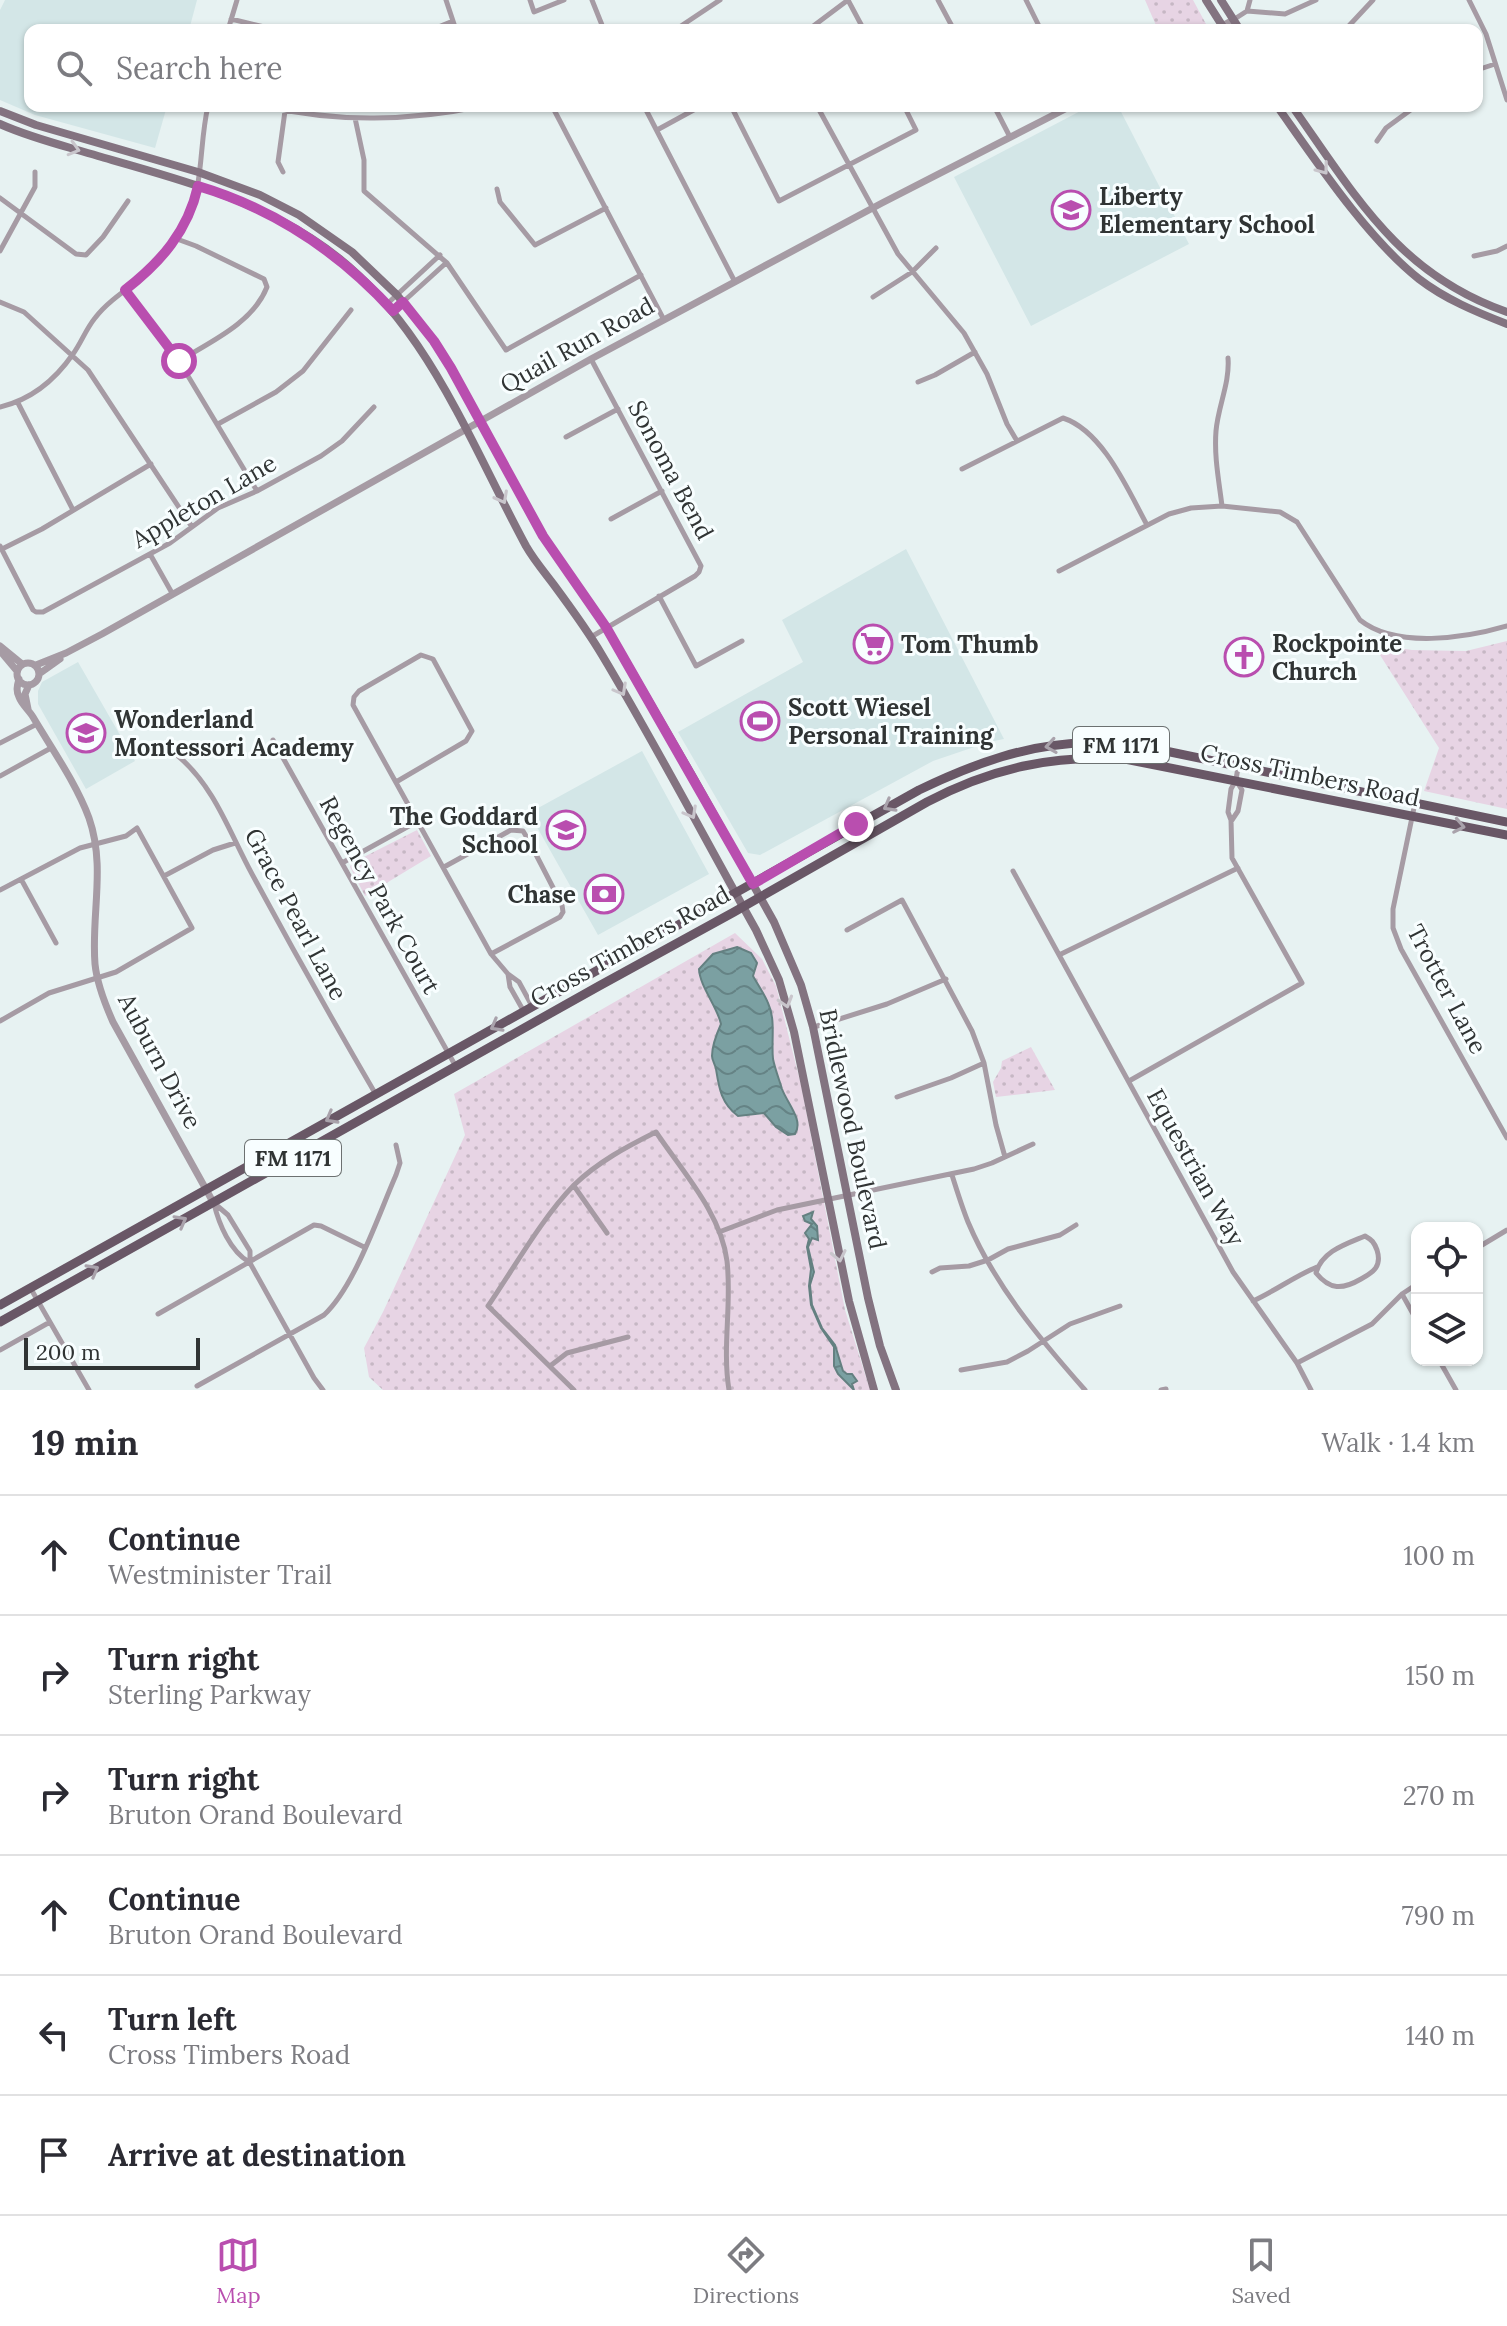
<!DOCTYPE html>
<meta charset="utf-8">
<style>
body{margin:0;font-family:Lora,serif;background:#f7f7f7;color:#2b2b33}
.controls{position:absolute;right:24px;bottom:24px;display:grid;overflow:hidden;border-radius:16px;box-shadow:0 2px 6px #0004}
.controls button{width:72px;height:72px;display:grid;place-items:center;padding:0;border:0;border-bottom:2px solid #e1e1e2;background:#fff;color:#2b2b33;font:40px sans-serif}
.scale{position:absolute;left:24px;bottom:20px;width:176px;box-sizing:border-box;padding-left:8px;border:4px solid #303434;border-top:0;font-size:22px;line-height:28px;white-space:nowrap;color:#303434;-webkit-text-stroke:6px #f8feff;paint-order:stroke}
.stop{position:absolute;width:24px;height:24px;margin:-18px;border:6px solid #b94eaf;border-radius:50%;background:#fff}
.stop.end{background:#b94eaf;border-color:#fff;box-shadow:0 2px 8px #0008}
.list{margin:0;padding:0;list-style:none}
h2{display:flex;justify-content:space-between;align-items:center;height:104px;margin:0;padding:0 32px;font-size:34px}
h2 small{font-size:26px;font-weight:400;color:#7c7c81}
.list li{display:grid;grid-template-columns:52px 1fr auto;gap:24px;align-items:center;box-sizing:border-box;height:120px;padding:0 32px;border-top:2px solid #e1e1e2}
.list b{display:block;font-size:30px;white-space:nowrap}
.list p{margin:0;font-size:26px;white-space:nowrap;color:#7c7c81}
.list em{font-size:26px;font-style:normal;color:#7c7c81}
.icon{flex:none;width:44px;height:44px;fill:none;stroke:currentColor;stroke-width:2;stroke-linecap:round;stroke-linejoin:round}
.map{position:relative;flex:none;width:1507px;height:1390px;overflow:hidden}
.search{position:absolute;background:#fff;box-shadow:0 2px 6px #0004;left:24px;right:24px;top:24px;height:88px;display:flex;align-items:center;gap:20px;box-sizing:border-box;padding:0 28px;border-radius:16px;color:#7c7c81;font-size:30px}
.sheet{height:824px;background:#fff}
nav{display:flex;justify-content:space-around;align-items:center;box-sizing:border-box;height:112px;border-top:2px solid #e1e1e2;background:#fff;font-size:22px;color:#7c7c81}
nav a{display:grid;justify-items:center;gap:4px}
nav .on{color:#b94eaf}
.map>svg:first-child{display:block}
.built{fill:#d3e6e7}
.grass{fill:url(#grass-dots)}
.water{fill:url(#water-waves);stroke:#648081;stroke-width:2}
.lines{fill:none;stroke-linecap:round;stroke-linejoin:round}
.minor{stroke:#a69ba4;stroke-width:5}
.tertiary{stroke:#a69ba4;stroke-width:7}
.secondary{stroke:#837380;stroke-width:8}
.primary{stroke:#695766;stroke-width:9}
.oneway{stroke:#c9c6cc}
.oneway2{stroke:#a9a2ab}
.route{stroke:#b94eaf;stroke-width:10}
.labels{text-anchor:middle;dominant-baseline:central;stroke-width:6;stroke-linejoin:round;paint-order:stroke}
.shield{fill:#f8feff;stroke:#6c7171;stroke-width:2}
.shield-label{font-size:22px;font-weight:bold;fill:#303434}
.poi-label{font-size:24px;font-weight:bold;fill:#303434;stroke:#f8feff;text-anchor:start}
.street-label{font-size:24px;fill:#303434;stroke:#f8feff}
</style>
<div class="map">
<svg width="1507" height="1390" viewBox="0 0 1507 1390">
<defs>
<pattern id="grass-dots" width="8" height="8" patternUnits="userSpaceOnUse" patternTransform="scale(2)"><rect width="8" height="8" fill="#e7d4e4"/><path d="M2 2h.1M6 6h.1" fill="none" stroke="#c6b7c4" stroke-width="1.8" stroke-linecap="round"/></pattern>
<pattern id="water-waves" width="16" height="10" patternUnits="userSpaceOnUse" patternTransform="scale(2)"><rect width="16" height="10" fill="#7ba0a2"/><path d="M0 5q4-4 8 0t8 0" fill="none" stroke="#658385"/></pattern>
</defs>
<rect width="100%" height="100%" fill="#e7f2f2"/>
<!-- built -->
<path class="built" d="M5 0H197L189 30H30V106H167L155 148 35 115 0 100V10Z
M1090 106H1118L1189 244 1031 326 954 177Z
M906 549 1004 739 989 742 933 761 760 855 748 853 678 732 803 662 782 620Z
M78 662 135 761 86 789 38 704V691L42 682Z
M642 751 709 874 598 935 529 813Z"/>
<!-- grass -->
<path class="grass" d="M1145 0H1193L1206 24 1195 30H1158Z
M1507 641V809L1424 791 1439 748 1373 644 1412 650 1466 651Z
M417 830 431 856 365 896 350 867 352 863Z
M735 933 762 959 776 986 801 1085 845 1310 870 1390H383L369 1377 364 1348 383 1312 465 1135 454 1094Z
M1031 1047 1055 1090 996 1097 993 1082 1001 1068 1002 1061Z"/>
<!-- water -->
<path class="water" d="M737 947 751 953 757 963 753 976C758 985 765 995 768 1003 776 1020 771 1041 773 1059 775 1069 779 1079 782 1089 787 1103 804 1120 795 1134L788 1135 776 1127 764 1113 738 1116C721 1103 719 1088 716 1069 715 1064 712 1060 712 1056 712 1046 717 1033 721 1024 717 1006 700 987 699 969L713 954Z
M813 1212 811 1219 817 1226 818 1240 812 1238 808 1247 814 1272 810 1285 812 1305 822 1328 835 1345 843 1371 847 1374H852L857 1381 852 1384 854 1390 838 1374 834 1366V1347L821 1328 811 1305 809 1286 811 1269 807 1247 809 1239 805 1233 812 1224 805 1221 803 1216Z"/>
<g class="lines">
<!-- minor -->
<path class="minor" d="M446 0 456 30
M530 0 534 12 564 0
M592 0 604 30
M938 0 954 30
M1026 0 1041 30
M1469 0 1486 34 1507 100
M1247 11 1250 0
M231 19 277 30
M1233 20 1247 11 1285 14 1316 0
M228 30 237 0
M431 30 453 21
M675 30 720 0
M808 30 848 0 864 30
M1345 30 1373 0
M1477 70 1495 64
M266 106C336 123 412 121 482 106
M552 106 664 320
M644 106 735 282
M731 106 779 201 916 130 904 106
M817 106 898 254 964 333 987 374 1007 424 1017 441
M994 106 1010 137
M355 118 364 160V191L447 263 506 350 641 275
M657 130 701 106
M1377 141 1386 128 1416 106
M283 172 278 162 285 111
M497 189 500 202 535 245 606 208
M0 198 76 254 86 255 103 237 128 201
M177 239 196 246 264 279 267 287C253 323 210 342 179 361
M0 251 35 187V172
M1474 256 1497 251 1507 246
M125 290 179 361 257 491
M873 297 912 272 936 248
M0 302 24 312 88 370 192 527
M387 304 440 255
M393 311 446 263
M591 359 701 566 699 572 695 576 591 637
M918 382 935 375 975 352
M18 403 73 510
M0 407C30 400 55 380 73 354 81 343 86 329 95 318 107 302 126 290 142 278 160 262 177 242 187 220 204 184 199 144 208 106
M218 424 276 392 303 371 351 310
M566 437 618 409
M962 469 1063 418C1103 431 1128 490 1147 525
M1222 506C1219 481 1214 457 1216 431 1218 406 1230 383 1228 358
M611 519 662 491
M0 546 33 610 36 612H43L170 543 218 508 257 491 321 456 342 441 374 407
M2 549 42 529 151 464
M150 554 172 593
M1059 571 1169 514 1191 508 1222 506 1280 512 1297 522 1360 620C1396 649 1466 638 1507 626
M659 596 696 666 742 641
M273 740 455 1065
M0 743 37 724
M178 756C215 787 230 834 252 874 292 948 333 1021 375 1093
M0 776 51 748
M396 782 466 741 472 731 433 659 421 655 359 691 354 697 353 705 491 954 508 974
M1415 803 1393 909V928L1401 949 1507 1138
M1232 820 1238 811 1242 790 1237 782
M342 863 418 821
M444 867 511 830 523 831 529 841 562 905 563 912 560 917 491 954
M1013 871 1233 1272 1297 1363 1311 1390
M164 876 213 850 235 843
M21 879 56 943
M0 890 80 848 126 836 137 828 192 928 116 972 49 993 0 1021
M847 930 902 900 972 1031 984 1063 996 1125 1005 1157
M1059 955 1238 868
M523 1010 510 987 508 974 519 982 532 1006
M814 1027 887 1004 946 979
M1129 1081 1302 983 1232 858 1231 820 1228 812 1231 789 1236 780 1238 767
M897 1097 951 1078 984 1063
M952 1175C957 1191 962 1207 968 1222 995 1286 1040 1339 1085 1390
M574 1186 607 1233
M214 1203 228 1215 250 1251V1263L314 1378 323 1390
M214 1204C219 1224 230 1251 249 1262
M719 1232 777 1210 974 1169 992 1163 1033 1144
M1365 1236C1372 1240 1374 1242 1377 1250 1382 1266 1374 1272 1361 1279 1342 1290 1330 1290 1316 1273 1322 1251 1346 1244 1365 1236Z
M1477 1248 1507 1230
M932 1272 940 1268 969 1266 988 1260 1008 1249 1060 1235 1076 1225
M31 1289 89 1390
M1402 1294 1417 1321
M1253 1301C1275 1291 1295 1276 1317 1267
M158 1314 314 1225 321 1226 364 1247
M0 1350 50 1322
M1439 1360 1456 1390
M1297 1363 1372 1324 1402 1294 1417 1284
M550 1366 567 1353 628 1337
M961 1370 1007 1362 1028 1351 1070 1324 1120 1306
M197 1386 324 1315C355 1286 378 1216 396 1175L400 1163 396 1145
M574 1390 488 1306C514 1268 542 1218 574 1185 598 1162 626 1147 656 1132 682 1171 721 1213 727 1261 732 1304 722 1347 729 1390
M1161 1390 1166 1389"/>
<!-- tertiary -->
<path class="tertiary" d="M1215 30 1233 20
M0 646 22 664
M1 652 17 671
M17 674a11 11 0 1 1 22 0a11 11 0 1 1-22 0Z
M36 665 66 653 102 634 591 359 882 203 1071 106
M39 674 60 659
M19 679C17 686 16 691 19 697 22 705 29 710 33 717 52 749 76 783 89 818 106 867 91 914 95 964 97 984 105 1004 113 1022L213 1202
M28 709 25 694 29 685"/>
<!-- secondary -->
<path class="secondary" d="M1206 0 1225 30
M1221 0 1240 30
M1277 106C1316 161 1367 238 1419 279 1445 299 1476 312 1507 324
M1292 106C1355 195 1398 274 1507 312
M0 111 36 125 198 172 260 195 299 215 352 252 397 295 434 341 451 368 543 536 606 627 693 777 774 922 801 985 813 1027 868 1298 880 1346 896 1390
M0 124C31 138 65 146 98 156 172 177 245 196 311 238 422 309 466 435 526 546 534 560 545 573 554 585 571 608 588 631 602 655 656 745 705 839 756 930L779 980 794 1032 849 1301 874 1390"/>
<!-- primary -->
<path class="primary" d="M0 1305 919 790C973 764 1029 743 1089 743 1110 743 1130 746 1151 748L1507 822
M0 1322 599 986 734 912 927 802C991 768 1052 755 1125 759L1507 835"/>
</g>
<!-- one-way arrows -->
<defs><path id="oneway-chevron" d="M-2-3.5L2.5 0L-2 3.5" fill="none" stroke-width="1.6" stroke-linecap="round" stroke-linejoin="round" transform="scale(2)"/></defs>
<g class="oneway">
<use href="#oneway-chevron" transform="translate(74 149) rotate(16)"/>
<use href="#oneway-chevron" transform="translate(1323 169) rotate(53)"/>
<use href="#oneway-chevron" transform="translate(502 498) rotate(62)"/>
<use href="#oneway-chevron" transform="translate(621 690) rotate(61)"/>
<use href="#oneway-chevron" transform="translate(691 813) rotate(61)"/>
<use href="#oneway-chevron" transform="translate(786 1002) rotate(73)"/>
<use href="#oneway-chevron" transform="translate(839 1256) rotate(78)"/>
</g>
<g class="oneway2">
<use href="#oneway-chevron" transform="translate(1051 746) rotate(171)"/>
<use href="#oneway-chevron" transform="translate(889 806) rotate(151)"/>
<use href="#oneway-chevron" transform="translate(1459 826) rotate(11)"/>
<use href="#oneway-chevron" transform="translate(496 1026) rotate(151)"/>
<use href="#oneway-chevron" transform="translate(331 1118) rotate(151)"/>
<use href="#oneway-chevron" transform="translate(181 1221) rotate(-29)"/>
<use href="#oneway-chevron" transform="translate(93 1270) rotate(-29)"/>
</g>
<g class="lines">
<!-- route -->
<path class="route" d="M179 361 125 290C161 262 188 231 198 186 275 209 339 252 393 311L403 302 434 341 451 368 543 536 606 627 753 884 856 824"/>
</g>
<!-- icons -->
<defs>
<g id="school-ring" transform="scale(2)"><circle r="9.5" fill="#f8feff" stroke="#b94eaf" stroke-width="1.5"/><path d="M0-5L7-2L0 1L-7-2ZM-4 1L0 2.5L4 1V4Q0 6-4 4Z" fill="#b94eaf"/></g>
<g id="supermarket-ring" transform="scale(2)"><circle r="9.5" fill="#f8feff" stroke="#b94eaf" stroke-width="1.5"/><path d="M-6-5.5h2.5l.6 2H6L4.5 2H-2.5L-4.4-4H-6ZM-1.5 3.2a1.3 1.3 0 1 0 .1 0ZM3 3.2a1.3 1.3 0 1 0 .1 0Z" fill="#b94eaf"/></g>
<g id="church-ring" transform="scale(2)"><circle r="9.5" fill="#f8feff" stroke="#b94eaf" stroke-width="1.5"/><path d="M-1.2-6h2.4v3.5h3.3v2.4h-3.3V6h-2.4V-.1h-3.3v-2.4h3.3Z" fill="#b94eaf"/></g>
<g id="stadium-ring" transform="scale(2)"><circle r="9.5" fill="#f8feff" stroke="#b94eaf" stroke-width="1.5"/><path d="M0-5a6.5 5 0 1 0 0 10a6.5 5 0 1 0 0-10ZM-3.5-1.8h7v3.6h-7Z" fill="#b94eaf"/></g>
<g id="bank-ring" transform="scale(2)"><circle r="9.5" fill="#f8feff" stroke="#b94eaf" stroke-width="1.5"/><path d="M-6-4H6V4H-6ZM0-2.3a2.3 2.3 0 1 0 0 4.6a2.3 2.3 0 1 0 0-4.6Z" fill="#b94eaf"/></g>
</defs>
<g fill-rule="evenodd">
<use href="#school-ring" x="1071" y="210"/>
<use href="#supermarket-ring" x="873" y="644"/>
<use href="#church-ring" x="1244" y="657"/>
<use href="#stadium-ring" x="760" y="721"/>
<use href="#school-ring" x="86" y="733"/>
<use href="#school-ring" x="566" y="830"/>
<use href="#bank-ring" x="604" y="894"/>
</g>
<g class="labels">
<!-- shield labels -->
<g class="shield">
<rect x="1073" y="727" width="96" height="36" rx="6"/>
<rect x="245" y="1140" width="96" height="36" rx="6"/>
</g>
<g class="shield-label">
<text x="1121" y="745">FM 1171</text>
<text x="293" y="1158">FM 1171</text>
</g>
<!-- poi labels -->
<g class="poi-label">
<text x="1099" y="196">Liberty<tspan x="1099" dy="28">Elementary School</tspan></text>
<text x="1272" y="643">Rockpointe<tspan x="1272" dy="28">Church</tspan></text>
<text x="901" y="644">Tom Thumb</text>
<text x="788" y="707">Scott Wiesel<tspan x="788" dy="28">Personal Training</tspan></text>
<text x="114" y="719">Wonderland<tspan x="114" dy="28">Montessori Academy</tspan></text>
<text x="538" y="816" text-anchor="end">The Goddard<tspan x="538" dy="28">School</tspan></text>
<text x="576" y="894" text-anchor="end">Chase</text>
</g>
<!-- street labels -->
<g class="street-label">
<text transform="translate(577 345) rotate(-29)">Quail Run Road</text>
<text transform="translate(671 470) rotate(62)">Sonoma Bend</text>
<text transform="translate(204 501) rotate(-30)">Appleton Lane</text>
<text transform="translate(1310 775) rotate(12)">Cross Timbers Road</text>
<text transform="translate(380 895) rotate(61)">Regency Park Court</text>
<text transform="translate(296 914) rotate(62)">Grace Pearl Lane</text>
<text transform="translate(630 946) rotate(-29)">Cross Timbers Road</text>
<text transform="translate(1447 989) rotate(62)">Trotter Lane</text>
<text transform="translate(160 1061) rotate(62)">Auburn Drive</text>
<text transform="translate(853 1129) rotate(78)">Bridlewood Boulevard</text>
<text transform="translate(1196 1167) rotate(61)">Equestrian Way</text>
</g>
</g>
</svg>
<div class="controls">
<button><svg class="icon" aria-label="locate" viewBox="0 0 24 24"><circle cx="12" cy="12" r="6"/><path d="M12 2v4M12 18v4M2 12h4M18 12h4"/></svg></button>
<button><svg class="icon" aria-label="layers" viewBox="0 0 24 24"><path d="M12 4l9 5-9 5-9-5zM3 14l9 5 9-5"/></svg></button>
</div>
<div class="scale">200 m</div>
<div class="stop" style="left:179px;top:361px"></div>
<div class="stop end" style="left:856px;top:824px"></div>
<div class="search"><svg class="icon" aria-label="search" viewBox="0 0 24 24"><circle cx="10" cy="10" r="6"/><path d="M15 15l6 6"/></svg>Search here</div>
</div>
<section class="sheet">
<h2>19 min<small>Walk · 1.4 km</small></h2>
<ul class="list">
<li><svg class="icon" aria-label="ahead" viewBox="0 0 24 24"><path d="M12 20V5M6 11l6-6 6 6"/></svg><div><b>Continue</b><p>Westminister Trail</p></div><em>100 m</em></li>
<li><svg class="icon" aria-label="right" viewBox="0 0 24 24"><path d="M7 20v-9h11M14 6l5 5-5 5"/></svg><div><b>Turn right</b><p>Sterling Parkway</p></div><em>150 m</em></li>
<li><svg class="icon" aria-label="right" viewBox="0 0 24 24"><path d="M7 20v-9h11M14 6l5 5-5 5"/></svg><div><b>Turn right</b><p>Bruton Orand Boulevard</p></div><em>270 m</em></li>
<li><svg class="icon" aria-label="ahead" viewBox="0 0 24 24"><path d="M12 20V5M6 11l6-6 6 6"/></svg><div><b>Continue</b><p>Bruton Orand Boulevard</p></div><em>790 m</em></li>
<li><svg class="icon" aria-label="left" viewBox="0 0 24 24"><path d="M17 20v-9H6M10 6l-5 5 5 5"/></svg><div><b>Turn left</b><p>Cross Timbers Road</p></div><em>140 m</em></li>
<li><svg class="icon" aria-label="arrive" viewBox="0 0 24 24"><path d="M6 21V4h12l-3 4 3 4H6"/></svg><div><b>Arrive at destination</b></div></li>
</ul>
</section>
<nav>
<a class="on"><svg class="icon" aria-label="map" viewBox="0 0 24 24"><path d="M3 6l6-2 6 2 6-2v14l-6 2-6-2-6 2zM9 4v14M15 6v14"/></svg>Map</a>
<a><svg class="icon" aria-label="directions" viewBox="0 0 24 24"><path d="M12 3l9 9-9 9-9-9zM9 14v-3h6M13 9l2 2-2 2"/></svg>Directions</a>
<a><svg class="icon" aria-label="saved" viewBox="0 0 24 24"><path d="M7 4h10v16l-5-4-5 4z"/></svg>Saved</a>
</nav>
